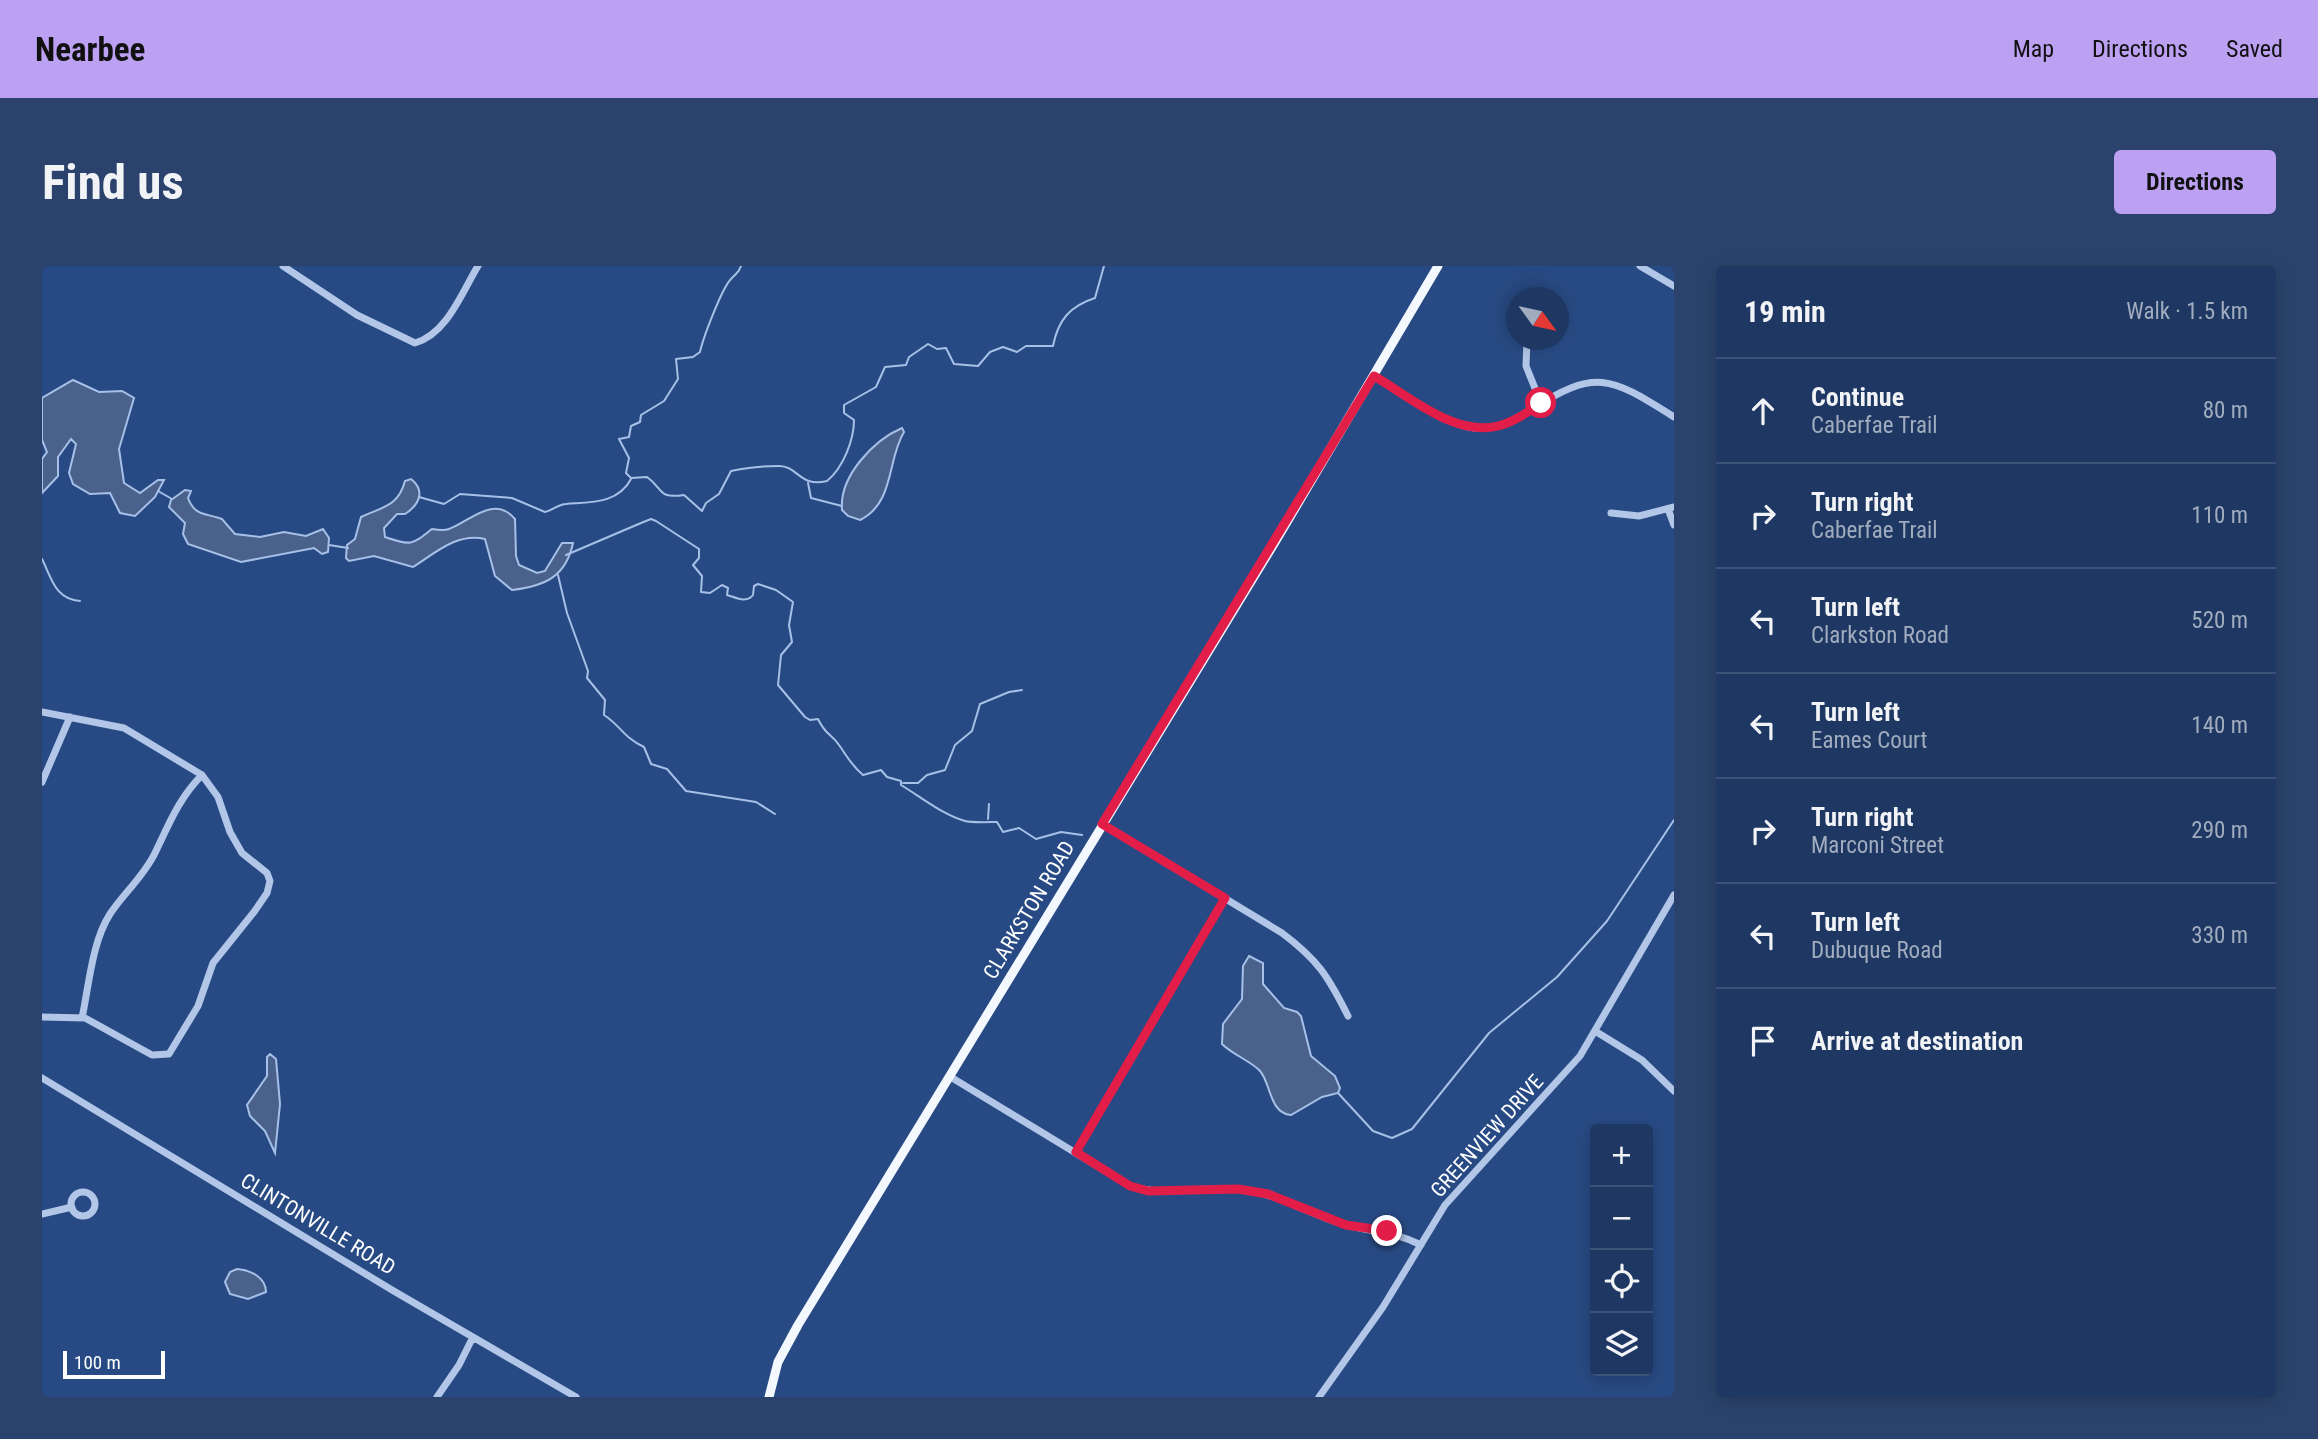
<!DOCTYPE html>
<meta charset="utf-8">
<style>
body{margin:0;font-family:"Roboto Condensed",sans-serif;background:#2b436c;color:#f1f3f6}
.controls{position:absolute;right:21px;bottom:21px;display:grid;overflow:hidden;border-radius:7px;box-shadow:0 4px 18px #0003}
.controls button{width:63px;height:63px;display:grid;place-items:center;padding:0;border:0;border-bottom:2px solid #3c5278;background:#1e3863;color:#f1f3f6;font:35px sans-serif}
.compass{position:absolute;left:1464px;top:21px;width:63px;height:63px;border-radius:50%;background:#1e3863;box-shadow:0 4px 18px #0003;rotate:123deg}
.scale{position:absolute;left:21px;bottom:18px;width:102px;box-sizing:border-box;padding-left:7px;border:4px solid #fff;border-top:0;font-size:19px;line-height:24px;white-space:nowrap;color:#fff;-webkit-text-stroke:5px #284a84;paint-order:stroke}
.stop{position:absolute;width:21px;height:21px;margin:-16px;border:5px solid #e11d48;border-radius:50%;background:#fff}
.stop.end{background:#e11d48;border-color:#fff;box-shadow:0 2px 7px #0008}
.list{margin:0;padding:0;list-style:none}
h2{display:flex;justify-content:space-between;align-items:center;height:91px;margin:0;padding:0 28px;font-size:30px}
h2 small{font-size:23px;font-weight:400;color:#a1acbe}
.list li{display:grid;grid-template-columns:46px 1fr auto;gap:21px;align-items:center;box-sizing:border-box;height:105px;padding:0 28px;border-top:2px solid #3c5278}
.list b{display:block;font-size:26px;white-space:nowrap}
.list p{margin:0;font-size:23px;white-space:nowrap;color:#a1acbe}
.list em{font-size:23px;font-style:normal;color:#a1acbe}
.icon{flex:none;width:38px;height:38px;fill:none;stroke:currentColor;stroke-width:2;stroke-linecap:round;stroke-linejoin:round}
.map{position:relative;flex:none;width:1632px;height:1131px;overflow:hidden;border-radius:7px}
header{display:flex;align-items:center;gap:42px;box-sizing:border-box;height:98px;padding:0 35px;background:#bca0f2;color:#111}
header strong{font-size:33px}
nav{display:flex;gap:38px;margin-inline-start:auto;font-size:24px}
.intro{display:flex;align-items:center;justify-content:space-between;box-sizing:border-box;height:168px;padding:0 42px}
h1{margin:0;font-size:49px}
.button{padding:18px 32px;border-radius:7px;background:#bca0f2;color:#111;font-size:24px;font-weight:700}
main{display:flex;gap:42px;padding:0 42px}
aside{flex:1;background:#1e3863;border-radius:7px;box-shadow:0 4px 18px #0003}
.map>svg:first-child{display:block}
.water{fill:#49618b;stroke:#a7c0e7;stroke-width:2}
.lines{fill:none;stroke-linecap:round;stroke-linejoin:round}
.stream{stroke:#a7c0e7;stroke-width:2}
.minor{stroke:#b2c6e7;stroke-width:7}
.major{stroke:#f3f7fe;stroke-width:9}
.route{stroke:#e11d48;stroke-width:9}
.labels{text-anchor:middle;dominant-baseline:central;stroke-width:5;stroke-linejoin:round;paint-order:stroke}
.street-label{font-size:21px;fill:#fff;stroke:#284a84}
</style>
<header>
<strong>Nearbee</strong>
<nav><a>Map</a><a>Directions</a><a>Saved</a></nav>
</header>
<div class="intro"><h1>Find us</h1><a class="button">Directions</a></div>
<main>
<div class="map">
<svg width="1632" height="1131" viewBox="0 0 1632 1131">
<rect width="100%" height="100%" fill="#284a84"/>
<!-- water -->
<path class="water" d="M31 114 57 126 80 125 92 132 77 183 82 217 98 227 116 214H122L113 231 93 250 78 247 68 227 48 228 31 218 27 207 34 178 29 173 16 191V210L0 227V193L5 186 0 174V132Z
M860 162 862 166C845 193 853 237 818 254L806 250 800 244C797 210 832 174 860 162Z
M369 213C384 225 377 239 363 248H355L342 262 343 271C369 280 370 279 390 263 396 264 402 265 407 263 427 256 452 228 473 253L474 290 477 299 495 307 503 305 520 277H531C524 310 504 320 470 324L453 310 443 273C415 266 392 288 371 301L332 290 307 295 304 292 305 279 313 273 319 251C340 241 356 241 363 215Z
M143 224 149 225 146 232C153 251 165 247 180 253L193 268 218 271 242 266 264 270 281 263 287 272 286 286 280 288 272 282 199 296 146 278 141 268 143 257 127 241 129 234Z
M1207 690 1221 697V718L1242 742 1255 746 1259 750 1269 790 1293 810 1298 822 1296 827 1280 831 1249 849C1227 847 1229 817 1218 805 1209 795 1191 789 1180 778L1181 758 1200 733 1201 700Z
M228 788 234 793 238 838 233 887 223 865 208 850 205 839 225 810V791Z
M195 1003C208 1004 224 1011 224 1026L206 1033 188 1028 183 1016 188 1006Z"/>
<g class="lines">
<!-- stream -->
<path class="stream" d="M589 212 605 211C622 223 615 233 642 229L660 245 664 237 677 228 689 205C706 201 720 200 737 200 756 200 758 222 785 215 801 202 812 174 812 154L802 147V139L834 121 843 101 864 99 867 91 886 78 895 83 904 82 912 98 936 100 948 86 961 81 975 86 984 80H1011C1016 54 1028 40 1053 32L1062 0
M589 212 584 207 587 192 577 173 587 171 589 160 598 156 599 149 622 135 636 113 634 93 651 91 658 86C661 72 680 22 689 13 694 7 697 7 699 0
M766 217 769 232 800 240
M116 225 130 233
M377 231 402 238 418 228 470 232 503 246C511 244 517 238 524 238 548 236 576 238 589 213
M287 279 306 282
M524 289 599 257 609 253 614 255 657 283V292L651 299 660 310 659 326 668 327 680 319 686 322 685 329C693 331 704 338 711 329L712 320 716 318 734 324 751 336 747 359 750 376 739 389 736 419 763 451 768 454 776 453C784 470 789 467 797 479 805 490 809 499 821 509L839 504 845 511 859 515V519C879 531 901 549 923 555 929 557 949 556 955 556L961 566 977 562 994 573 1019 566 1040 569
M0 293C10 313 13 333 38 335
M516 309 525 347 546 405 545 412 563 434 562 449C579 460 581 471 602 481L609 498 625 503 644 525 714 536 733 548
M861 517H876L885 509 903 504 913 479 930 465 938 438 967 426 980 424
M946 553 947 538
M1296 827 1331 865 1350 872 1370 863 1447 767 1515 711 1565 655 1632 554"/>
<!-- minor -->
<path class="minor" d="M241 0 315 49 373 77C405 68 420 26 436 0
M1598 0 1632 20
M1485 74 1484 100 1499 137
M1332 110C1359 125 1401 159 1432 162 1453 164 1470 156 1487 145 1554 102 1567 110 1632 151
M1626 243 1632 259
M1569 247 1597 250 1632 241
M0 446 82 462 160 509 176 531 188 566 200 587 225 607 228 615 225 627 212 646 171 697 156 740 127 788 110 789 43 752 0 751
M0 516 28 451
M1060 558 1240 667C1276 694 1286 710 1306 750
M40 752C47 719 50 676 68 648 82 627 102 610 113 587 127 558 137 532 160 509
M1553 765 1600 794 1632 825
M907 810 1088 920C1125 931 1158 920 1195 923 1233 926 1265 947 1301 958 1330 967 1349 964 1379 979
M0 812 350 1024 534 1131
M1034 886 1183 632
M29 938a12 12 0 1 1 24 0a12 12 0 1 1-24 0Z
M0 948 30 941
M395 1131 417 1099 431 1071
M1277 1131 1341 1041 1403 939 1538 790 1632 629"/>
<!-- major -->
<path class="major" d="M727 1131 736 1096 756 1059 1235 273 1396 0"/>
</g>
<g class="lines">
<!-- route -->
<path class="route" d="M1345 965 1304 959 1226 928 1196 923 1106 925 1088 920 1034 886 1183 632 1060 558 1332 110C1367 130 1413 171 1456 160 1472 156 1486 146 1499 137"/>
</g>
<g class="labels">
<!-- street labels -->
<g class="street-label">
<text transform="translate(987 644) rotate(-59)">CLARKSTON ROAD</text>
<text transform="translate(1445 870) rotate(-48)">GREENVIEW DRIVE</text>
<text transform="translate(276 958) rotate(31)">CLINTONVILLE ROAD</text>
</g>
</g>
</svg>
<div class="controls">
<button>+</button>
<button>−</button>
<button><svg class="icon" aria-label="locate" viewBox="0 0 24 24"><circle cx="12" cy="12" r="6"/><path d="M12 2v4M12 18v4M2 12h4M18 12h4"/></svg></button>
<button><svg class="icon" aria-label="layers" viewBox="0 0 24 24"><path d="M12 4l9 5-9 5-9-5zM3 14l9 5 9-5"/></svg></button>
</div>
<svg class="compass" viewBox="-18 -18 36 36"><path d="M0-13l5 13h-10z" fill="#e53935"/><path d="M0 13l5-13h-10z" fill="#a1acbe"/></svg>
<div class="scale">100 m</div>
<div class="stop" style="left:1499px;top:137px"></div>
<div class="stop end" style="left:1345px;top:965px"></div>
</div>
<aside>
<h2>19 min<small>Walk · 1.5 km</small></h2>
<ul class="list">
<li><svg class="icon" aria-label="ahead" viewBox="0 0 24 24"><path d="M12 20V5M6 11l6-6 6 6"/></svg><div><b>Continue</b><p>Caberfae Trail</p></div><em>80 m</em></li>
<li><svg class="icon" aria-label="right" viewBox="0 0 24 24"><path d="M7 20v-9h11M14 6l5 5-5 5"/></svg><div><b>Turn right</b><p>Caberfae Trail</p></div><em>110 m</em></li>
<li><svg class="icon" aria-label="left" viewBox="0 0 24 24"><path d="M17 20v-9H6M10 6l-5 5 5 5"/></svg><div><b>Turn left</b><p>Clarkston Road</p></div><em>520 m</em></li>
<li><svg class="icon" aria-label="left" viewBox="0 0 24 24"><path d="M17 20v-9H6M10 6l-5 5 5 5"/></svg><div><b>Turn left</b><p>Eames Court</p></div><em>140 m</em></li>
<li><svg class="icon" aria-label="right" viewBox="0 0 24 24"><path d="M7 20v-9h11M14 6l5 5-5 5"/></svg><div><b>Turn right</b><p>Marconi Street</p></div><em>290 m</em></li>
<li><svg class="icon" aria-label="left" viewBox="0 0 24 24"><path d="M17 20v-9H6M10 6l-5 5 5 5"/></svg><div><b>Turn left</b><p>Dubuque Road</p></div><em>330 m</em></li>
<li><svg class="icon" aria-label="arrive" viewBox="0 0 24 24"><path d="M6 21V4h12l-3 4 3 4H6"/></svg><div><b>Arrive at destination</b></div></li>
</ul>
</aside>
</main>
